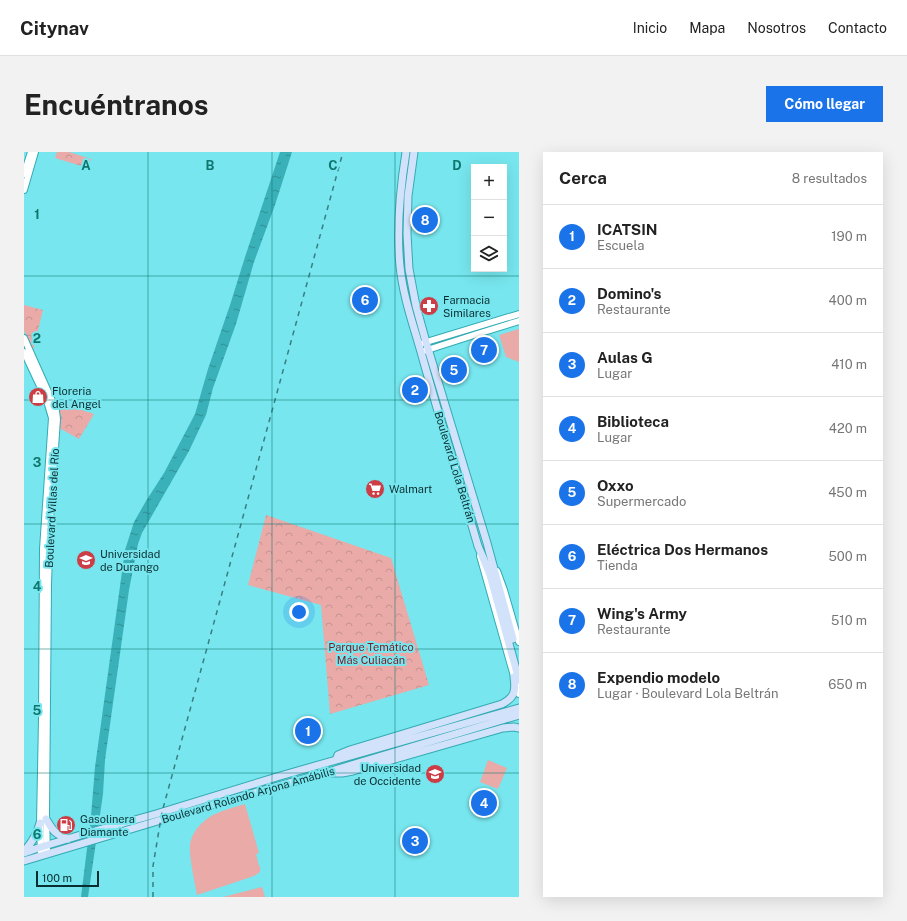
<!DOCTYPE html>
<html lang="es">
<meta charset="utf-8">
<style>
body{margin:0;font-family:"Public Sans",sans-serif;background:#f2f2f2;color:#222}
.controls{position:absolute;right:12px;top:12px;display:grid;overflow:hidden;border-radius:0px;box-shadow:0 4px 16px #0002}
.controls button{width:36px;height:36px;display:grid;place-items:center;padding:0;border:0;border-bottom:1px solid #e0e0e0;background:#fff;color:#222;font:20px sans-serif}
.scale{position:absolute;left:12px;bottom:10px;width:63px;box-sizing:border-box;padding-left:4px;border:2px solid #092e31;border-top:0;font-size:11px;line-height:14px;white-space:nowrap;color:#092e31;-webkit-text-stroke:3px #77e6ee;paint-order:stroke}
.you{position:absolute;left:275px;top:460px;width:14px;height:14px;margin:-10px;border:3px solid #fff;border-radius:50%;background:#1a73e8;box-shadow:0 0 0 6px #1a73e833}
.badge{display:grid;place-items:center;width:26px;height:26px;border-radius:50%;background:#1a73e8;color:#fff;font-size:13px;font-weight:700}
.pin{position:absolute;translate:-50% -50%;border:2px solid #fff;box-shadow:0 1px 4px #0006}
.list{margin:0;padding:0;list-style:none}
h2{display:flex;justify-content:space-between;align-items:center;height:52px;margin:0;padding:0 16px;font-size:17px}
h2 small{font-size:13px;font-weight:400;color:#767676}
.list li{display:grid;grid-template-columns:26px 1fr auto;gap:12px;align-items:center;box-sizing:border-box;height:64px;padding:0 16px;border-top:1px solid #e0e0e0}
.list b{display:block;font-size:15px;white-space:nowrap}
.list p{margin:0;font-size:13px;white-space:nowrap;color:#767676}
.list em{font-size:13px;font-style:normal;color:#767676}
.icon{flex:none;width:22px;height:22px;fill:none;stroke:currentColor;stroke-width:2;stroke-linecap:round;stroke-linejoin:round}
.map{position:relative;flex:none;width:495px;height:745px;overflow:hidden;border-radius:0px}
header{display:flex;align-items:center;gap:24px;box-sizing:border-box;height:56px;padding:0 20px;background:#fff;border-bottom:1px solid #e0e0e0}
header strong{font-size:19px}
nav{display:flex;gap:22px;margin-inline-start:auto;font-size:14px}
.intro{display:flex;align-items:center;justify-content:space-between;box-sizing:border-box;height:96px;padding:0 24px}
h1{margin:0;font-size:28px}
.button{padding:10px 18px;border-radius:0px;background:#1a73e8;color:#fff;font-size:14px;font-weight:700}
main{display:flex;gap:24px;padding:0 24px}
aside{flex:1;background:#fff;border-radius:0px;box-shadow:0 4px 16px #0002}
.map>svg:first-child{display:block}
.grass{fill:#e9aaa8}
.park{fill:url(#park-crowns)}
.water{fill:url(#water-ripples)}
.lines{fill:none;stroke-linecap:round;stroke-linejoin:round}
.tertiary-casing{stroke:#33abb3;stroke-width:8}
.secondary-casing{stroke:#33abb3;stroke-width:9}
.tertiary{stroke:#fff;stroke-width:6}
.secondary{stroke:#d3e2fb;stroke-width:7}
.rail{stroke:#397e83;stroke-width:1.5;stroke-dasharray:5 5;stroke-linecap:butt}
.grid{fill:none;stroke:#0f766e;stroke-width:1;stroke-opacity:0.55}
.labels{text-anchor:middle;dominant-baseline:central;stroke-width:4;stroke-linejoin:round;paint-order:stroke}
.poi-label{font-size:11px;fill:#092e31;stroke:#77e6ee;text-anchor:start}
.street-label{font-size:11px;fill:#092e31;stroke:#77e6ee}
.park-label{font-size:11px;fill:#7c1a23;stroke:#77e6ee}
.grid-label{font-size:13px;text-anchor:middle;font-weight:bold;fill:#0f766e;stroke:#77e6ee;stroke-width:4;stroke-linejoin:round;paint-order:stroke}
</style>
<header>
<strong>Citynav</strong>
<nav><a>Inicio</a><a>Mapa</a><a>Nosotros</a><a>Contacto</a></nav>
</header>
<div class="intro"><h1>Encuéntranos</h1><a class="button">Cómo llegar</a></div>
<main>
<div class="map">
<svg width="495" height="745" viewBox="0 0 495 745">
<defs>
<pattern id="park-crowns" width="20" height="18" patternUnits="userSpaceOnUse"><rect width="20" height="18" fill="#e9aaa8"/><path d="M2 6a3 3 0 1 1 6 0M12 15a3 3 0 1 1 6 0" fill="none" stroke="#c69391"/></pattern>
<pattern id="water-ripples" width="26" height="14" patternUnits="userSpaceOnUse"><rect width="26" height="14" fill="#3ab0b8"/><path d="M2 4q2-2 4 0t4 0M15 11q2-2 4 0t4 0" fill="none" stroke="#2f9096"/></pattern>
</defs>
<rect width="100%" height="100%" fill="#77e6ee"/>
<!-- grass -->
<path class="grass" d="M495 177V210L482 205 475 183Z
M464 608 483 616 474 637 456 630Z
M221 652 235 701 232 702 235 714H236V720L230 724 173 743C171 730 163 698 167 688 170 677 180 668 189 663 199 658 211 655 221 652Z
M238 735 241 745H199Z"/>
<!-- park -->
<path class="park" d="M33 0H45L67 7 64 16 31 6Z
M0 153 19 158 9 199 0 178Z
M32 249 70 262 55 287 35 276 37 264Z
M242 363 367 406 405 533 306 562 297 453 224 433Z"/>
<!-- water -->
<path class="water" d="M256 0H268L251 53 230 110 212 172 189 236 182 263 165 299 118 381 114 392 105 438 81 608 79 642 64 745H57L67 664 71 615 101 398 110 370 122 349 140 321 171 262 184 217 206 153 221 105Z"/>
<g class="lines">
<!-- tertiary casing -->
<g class="tertiary-casing">
<path id="tertiary" d="M0 22 7 0
M0 38 11 0
M0 186 30 253 32 259 33 267 26 368 24 433 22 662 23 702
M399 191 495 162
M0 200 23 249 28 266 19 397 18 567 16 671 17 703
M397 200 450 183 495 169
M456 404 495 542
M473 419 480 438 495 490"/>
</g>
<!-- secondary casing -->
<g class="secondary-casing">
<path id="secondary" d="M382 0C376 38 372 76 376 114 379 144 389 172 397 200 415 265 435 329 454 394L460 408 466 423 495 528
M390 0 384 44 383 82 385 117 392 154 402 190 463 391 489 487
M312 608 314 603 326 598 478 552C491 545 492 539 490 525
M308 621H318L329 619 479 576 490 575 495 576
M22 667C30 680 30 681 44 687
M0 699C8 691 13 682 16 671
M0 701 17 695 60 682 132 662 256 624 495 556
M0 709 177 656 304 620 495 563"/>
</g>
<!-- tertiary -->
<use href="#tertiary" class="tertiary"/>
<!-- secondary -->
<use href="#secondary" class="secondary"/>
<!-- rail -->
<path class="rail" d="M129 745V714L138 660 319 0"/>
</g>
<!-- grid -->
<path class="grid" d="M124 0V745M248 0V745M371 0V745M0 124H495M0 248H495M0 372H495M0 497H495M0 621H495"/>
<!-- icons -->
<defs>
<g id="pharmacy-disc" transform="scale(1)"><circle r="9.5" fill="#cc3d46" stroke="#77e6ee"/><path d="M-2-6h4v4h4v4h-4v4h-4v-4h-4v-4h4Z" fill="#fff"/></g>
<g id="shop-disc" transform="scale(1)"><circle r="9.5" fill="#cc3d46" stroke="#77e6ee"/><path d="M-5-2.5h2.3a2.7 3.5 0 0 1 5.4 0H5L5.5 6h-11ZM-1.5-2.5h3a1.5 2.3 0 0 0-3 0Z" fill="#fff"/></g>
<g id="supermarket-disc" transform="scale(1)"><circle r="9.5" fill="#cc3d46" stroke="#77e6ee"/><path d="M-6-5.5h2.5l.6 2H6L4.5 2H-2.5L-4.4-4H-6ZM-1.5 3.2a1.3 1.3 0 1 0 .1 0ZM3 3.2a1.3 1.3 0 1 0 .1 0Z" fill="#fff"/></g>
<g id="university-disc" transform="scale(1)"><circle r="9.5" fill="#cc3d46" stroke="#77e6ee"/><path d="M0-5L7-2L0 1L-7-2ZM-4 1L0 2.5L4 1V4Q0 6-4 4Z" fill="#fff"/></g>
<g id="fuel-disc" transform="scale(1)"><circle r="9.5" fill="#cc3d46" stroke="#77e6ee"/><path d="M-5.5-6h7V0h2V4h1.3V-2.5L3-4.5l.8-.8L6-3V5H2.5V1h-1V6h-7ZM-4.2-4.7v3.2H.2V-4.7Z" fill="#fff"/></g>
</defs>
<g fill-rule="evenodd">
<use href="#pharmacy-disc" x="405" y="154"/>
<use href="#shop-disc" x="14" y="245"/>
<use href="#supermarket-disc" x="351" y="337"/>
<use href="#university-disc" x="62" y="408"/>
<use href="#university-disc" x="411" y="622"/>
<use href="#fuel-disc" x="42" y="673"/>
</g>
<g class="labels">
<!-- poi labels -->
<g class="poi-label">
<text x="419" y="148">Farmacia<tspan x="419" dy="13">Similares</tspan></text>
<text x="28" y="239">Floreria<tspan x="28" dy="13">del Angel</tspan></text>
<text x="365" y="337">Walmart</text>
<text x="76" y="402">Universidad<tspan x="76" dy="13">de Durango</tspan></text>
<text x="397" y="616" text-anchor="end">Universidad<tspan x="397" dy="13">de Occidente</tspan></text>
<text x="56" y="667">Gasolinera<tspan x="56" dy="13">Diamante</tspan></text>
</g>
<!-- street labels -->
<g class="street-label">
<text transform="translate(431 315) rotate(73)">Boulevard Lola Beltrán</text>
<text transform="translate(28 356) rotate(-87)">Boulevard Villas del Río</text>
<text transform="translate(224 643) rotate(-16)">Boulevard Rolando Arjona Amábilis</text>
</g>
<!-- park labels -->
<g class="park-label">
<text x="347" y="495">Parque Temático<tspan x="347" dy="13">Más Culiacán</tspan></text>
</g>
</g>
<g class="grid-label">
<text x="62" y="18">A</text>
<text x="186" y="18">B</text>
<text x="309" y="18">C</text>
<text x="433" y="18">D</text>
<text x="13" y="67">1</text>
<text x="13" y="191">2</text>
<text x="13" y="315">3</text>
<text x="13" y="439">4</text>
<text x="13" y="563">5</text>
<text x="13" y="687">6</text>
</g>
</svg>
<div class="controls">
<button>+</button>
<button>−</button>
<button><svg class="icon" aria-label="layers" viewBox="0 0 24 24"><path d="M12 4l9 5-9 5-9-5zM3 14l9 5 9-5"/></svg></button>
</div>
<div class="scale">100 m</div>
<div class="you"></div>
<div class="pin badge" style="left:284px;top:579px">1</div>
<div class="pin badge" style="left:391px;top:238px">2</div>
<div class="pin badge" style="left:391px;top:689px">3</div>
<div class="pin badge" style="left:460px;top:651px">4</div>
<div class="pin badge" style="left:430px;top:218px">5</div>
<div class="pin badge" style="left:341px;top:148px">6</div>
<div class="pin badge" style="left:460px;top:198px">7</div>
<div class="pin badge" style="left:401px;top:68px">8</div>
</div>
<aside>
<h2>Cerca<small>8 resultados</small></h2>
<ul class="list">
<li><span class="badge">1</span><div><b>ICATSIN</b><p>Escuela</p></div><em>190 m</em></li>
<li><span class="badge">2</span><div><b>Domino's</b><p>Restaurante</p></div><em>400 m</em></li>
<li><span class="badge">3</span><div><b>Aulas G</b><p>Lugar</p></div><em>410 m</em></li>
<li><span class="badge">4</span><div><b>Biblioteca</b><p>Lugar</p></div><em>420 m</em></li>
<li><span class="badge">5</span><div><b>Oxxo</b><p>Supermercado</p></div><em>450 m</em></li>
<li><span class="badge">6</span><div><b>Eléctrica Dos Hermanos</b><p>Tienda</p></div><em>500 m</em></li>
<li><span class="badge">7</span><div><b>Wing's Army</b><p>Restaurante</p></div><em>510 m</em></li>
<li><span class="badge">8</span><div><b>Expendio modelo</b><p>Lugar · Boulevard Lola Beltrán</p></div><em>650 m</em></li>
</ul>
</aside>
</main>
